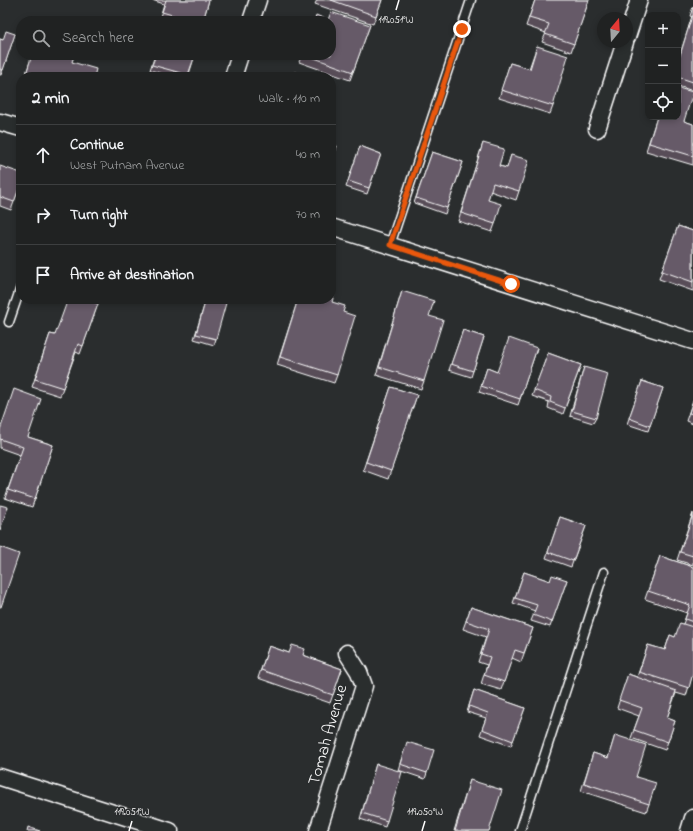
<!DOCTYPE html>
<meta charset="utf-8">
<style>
body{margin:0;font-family:"Indie Flower",sans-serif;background:#282a2a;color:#f1f3f6}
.controls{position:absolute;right:12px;top:12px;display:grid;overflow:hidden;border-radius:8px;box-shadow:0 2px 6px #0003}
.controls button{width:36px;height:36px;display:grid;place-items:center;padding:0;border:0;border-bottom:1px solid #3d3f40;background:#202222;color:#f1f3f6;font:20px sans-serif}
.compass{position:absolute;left:597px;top:12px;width:36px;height:36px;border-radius:50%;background:#202222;box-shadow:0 2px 6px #0003;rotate:18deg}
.stop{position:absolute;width:12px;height:12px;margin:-9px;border:3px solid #ea580c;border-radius:50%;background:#fff}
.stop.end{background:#ea580c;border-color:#fff;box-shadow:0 1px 4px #0008}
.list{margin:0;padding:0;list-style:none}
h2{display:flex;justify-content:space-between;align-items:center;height:52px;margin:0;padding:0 16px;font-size:17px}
h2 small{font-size:13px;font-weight:400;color:#a2a4a5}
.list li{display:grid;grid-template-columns:26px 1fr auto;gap:12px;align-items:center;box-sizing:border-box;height:60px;padding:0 16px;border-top:1px solid #3d3f40}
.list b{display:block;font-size:15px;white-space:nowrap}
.list p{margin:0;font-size:13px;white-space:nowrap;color:#a2a4a5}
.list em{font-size:13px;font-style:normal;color:#a2a4a5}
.icon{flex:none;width:22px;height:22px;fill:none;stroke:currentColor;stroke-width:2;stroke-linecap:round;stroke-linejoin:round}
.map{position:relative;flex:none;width:693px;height:831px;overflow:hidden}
.search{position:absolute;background:#202222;box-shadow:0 2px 6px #0003;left:16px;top:16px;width:320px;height:44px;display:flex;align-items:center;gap:10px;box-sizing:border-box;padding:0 14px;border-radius:16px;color:#a2a4a5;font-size:15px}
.panel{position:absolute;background:#202222;box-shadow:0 2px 6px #0003;left:16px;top:72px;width:320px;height:232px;border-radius:16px}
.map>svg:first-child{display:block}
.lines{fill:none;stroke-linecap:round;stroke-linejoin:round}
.service-casing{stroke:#fff;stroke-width:11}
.minor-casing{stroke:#fff;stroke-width:19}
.service{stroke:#2a2d2e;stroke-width:8}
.minor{stroke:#2a2d2e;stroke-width:16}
.wall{fill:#584d59;stroke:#fff}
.building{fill:#665a68;stroke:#fff}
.route{stroke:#ea580c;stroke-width:5}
.ticks{fill:none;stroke:#fff;stroke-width:1.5}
.labels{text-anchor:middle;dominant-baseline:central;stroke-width:3;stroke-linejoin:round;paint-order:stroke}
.street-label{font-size:17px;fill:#fff;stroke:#2a2d2e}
.ticks-label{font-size:10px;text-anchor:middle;fill:#fff;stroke:#2a2d2e;stroke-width:3;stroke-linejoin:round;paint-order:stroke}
</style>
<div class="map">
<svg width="693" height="831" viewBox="0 0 693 831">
<rect width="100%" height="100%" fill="#2a2d2e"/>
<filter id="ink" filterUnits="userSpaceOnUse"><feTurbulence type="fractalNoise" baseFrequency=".025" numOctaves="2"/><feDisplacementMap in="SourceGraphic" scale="8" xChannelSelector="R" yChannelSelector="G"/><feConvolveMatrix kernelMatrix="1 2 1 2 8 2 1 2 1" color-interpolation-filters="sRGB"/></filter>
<g filter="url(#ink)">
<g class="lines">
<!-- service casing -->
<g class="service-casing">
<path id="service" d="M390 245 471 0
M9 322 21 287
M520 831 604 572"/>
</g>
<!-- minor casing -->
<g class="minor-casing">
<path id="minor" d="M251 21 258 0
M627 37 639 0
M233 77 240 55
M0 122 21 128
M597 129 625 42
M331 227 693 341
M0 777 170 831
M318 831 364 686 359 672 347 653
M689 831 693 818"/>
</g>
<!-- service -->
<use href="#service" class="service"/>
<!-- minor -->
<use href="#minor" class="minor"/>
</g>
<!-- wall -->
<path class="wall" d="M152 0H209L203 21H163L159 20 164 4Z
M317 0H382L373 24 315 4Z
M535 0H589L571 52 542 42 546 33 526 26Z
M693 7V91L678 86V60L692 17 690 16Z
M370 25 350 80 299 62 302 55H331Z
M15 34 1 75H0V39L3 40Z
M537 46 553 106 550 114 499 98 510 63 529 69Z
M32 55H74L72 62 94 77H25Z
M155 55H195L188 77H174L150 70Z
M657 117H678L684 121 693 124V165L646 151Z
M483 143 499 166 507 168 511 155 519 191 516 200 490 191 488 200 495 224 492 232 458 221Z
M360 146 381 154 367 194 346 187Z
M432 152 463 162 445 214 414 203Z
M0 166 21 183 11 210 0 206Z
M678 226 693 231V291L659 279Z
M402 291 429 316 424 381 421 389 376 375Z
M206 299 216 339 214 345 194 339Z
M298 299H331L332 302 343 312 337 375 334 383 277 365Z
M98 304 80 354 76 352 60 396 32 387 50 334 55 335Z
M463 330 484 337 471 377 449 370Z
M537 348 518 405 479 392 487 368 497 372Z
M548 353 581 365 563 414 548 408 549 402 532 396Z
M584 367 596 418 593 423 570 416Z
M642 381 663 388 648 431 627 424Z
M391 387 417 395 388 479 363 470Z
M693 400V424L686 421Z
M0 430 28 437 53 445 32 507 5 498 20 455 0 448Z
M693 513V565L677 560Z
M560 517 586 526 571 567 546 558Z
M660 556 693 567V673L686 696 676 693 667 718 675 721 665 750 631 738 639 716 617 708 628 674 637 677 648 645 665 650 670 635 675 637 683 624 687 613 645 599Z
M524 572 550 581 567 580 550 627 531 621 535 611 513 603Z
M471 607 533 628 521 662 512 658 501 690 481 684 487 665 478 662 486 637 463 629Z
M269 646 289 653 303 655 342 669 330 703 258 678Z
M474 690 525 708 511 746 480 735 486 718 467 712Z
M615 735 649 804 646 812 581 791 593 753 608 758Z
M405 747 427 773 425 779 398 770Z
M376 764 387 821 385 827 360 819Z
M470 780 489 831H454Z"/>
<!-- building -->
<path class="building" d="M166 0H209L203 21H193L162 12Z
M331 0H382L376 16Z
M535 0H589L574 44 545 34 549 24 529 18Z
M331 12 370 25 353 72 306 55H331V21H314L316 15 328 20Z
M692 16H693V82L678 77V62Z
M6 31 15 34 3 70 0 69V39L3 40Z
M537 46 568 56 553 106 501 90 510 63 530 69Z
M32 55H74L72 62 96 69 94 77H37L26 74Z
M156 55H195L188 75 152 65Z
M295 72 309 77H293Z
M331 85 335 86 331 96Z
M678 88 693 92 684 121 693 124V156L649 143 657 117H678Z
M483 143 504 149 499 166 507 168 511 155 529 160 519 191 493 183 488 200 501 204 495 224 461 213Z
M331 145 337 146 331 168Z
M360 146 381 154 369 188 348 181Z
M432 152 463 162 447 208 416 198Z
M0 166 21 173V183L14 202 0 197Z
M678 226 693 231V282L662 271Z
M402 291 434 301 429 316 443 320 424 381 379 367Z
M331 294 334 295 332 302 345 306 343 312 355 316 337 375 280 357 298 299H331Z
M68 299H85L98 304 83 346 78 344 63 388 35 379 50 334 55 335Z
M206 299H213L226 303 216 339 196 334Z
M463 330 484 337 473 371 451 364Z
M509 338 537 348 520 399 481 386 487 368 497 372Z
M548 353 581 365 565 408 550 402 551 397 534 390Z
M584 367 608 374 596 418 572 411Z
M642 381 663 388 650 426 629 418Z
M391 387 417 395 391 471 366 462Z
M14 389 41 399 28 437 53 445 35 499 8 490 23 447 0 439V430Z
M693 401V414L689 413Z
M0 505 8 507 0 530Z
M693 514V556L680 552Z
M560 517 586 526 573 561 548 552Z
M0 547 19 554 1 607H0Z
M660 556 693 567V622L685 619 690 605 648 591Z
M524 572 550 581 552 575 567 580 552 622 533 615 537 605 515 598Z
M471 607 533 628 524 653 515 650 504 682 484 675 490 657 481 654 489 629 466 621Z
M680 623 693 627V673L689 688 639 672 648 645 665 650 670 635 675 637Z
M292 645 305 649 303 655 342 669 333 695 261 670 269 646 289 653Z
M628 674 676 691 667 718 675 721 668 742 634 730 642 708 619 700Z
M474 690 525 708 513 741 482 729 488 713 469 706Z
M615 735 646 745 636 777 656 783 649 804 584 783 593 753 608 758Z
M407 742 434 750 427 773 400 764Z
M376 764 402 772 387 821 362 813Z
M470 780 502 790 489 831H455Z
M28 827 40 831H27Z"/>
</g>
<g class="lines" filter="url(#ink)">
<!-- route -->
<path class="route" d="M462 29 390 245 511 284"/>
</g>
<!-- ticks -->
<path class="ticks" d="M396 10 399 0M129 831 132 821M422 831 425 821"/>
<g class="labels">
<!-- street labels -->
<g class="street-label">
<text transform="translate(328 735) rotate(-74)">Tomah Avenue</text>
</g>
</g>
<g class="ticks-label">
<text x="396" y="23">119.051°W</text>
<text x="132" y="815">119.051°W</text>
<text x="425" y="815">119.050°W</text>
</g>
</svg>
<div class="controls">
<button>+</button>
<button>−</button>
<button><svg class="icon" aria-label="locate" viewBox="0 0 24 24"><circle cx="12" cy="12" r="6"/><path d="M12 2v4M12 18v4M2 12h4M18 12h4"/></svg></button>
</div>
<svg class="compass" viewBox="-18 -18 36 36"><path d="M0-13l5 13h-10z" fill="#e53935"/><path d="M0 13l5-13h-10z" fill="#a2a4a5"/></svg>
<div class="stop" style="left:511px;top:284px"></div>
<div class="stop end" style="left:462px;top:29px"></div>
<div class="search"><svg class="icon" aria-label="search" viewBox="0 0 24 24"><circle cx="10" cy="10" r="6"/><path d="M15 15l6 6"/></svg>Search here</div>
<section class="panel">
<h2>2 min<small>Walk · 110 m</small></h2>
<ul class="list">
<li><svg class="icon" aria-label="ahead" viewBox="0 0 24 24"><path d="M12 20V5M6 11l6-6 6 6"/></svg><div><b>Continue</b><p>West Putnam Avenue</p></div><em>40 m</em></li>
<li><svg class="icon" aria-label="right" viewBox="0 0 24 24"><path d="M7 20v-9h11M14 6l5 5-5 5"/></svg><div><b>Turn right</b></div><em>70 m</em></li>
<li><svg class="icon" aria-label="arrive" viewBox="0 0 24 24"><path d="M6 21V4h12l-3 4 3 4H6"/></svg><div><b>Arrive at destination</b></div></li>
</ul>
</section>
</div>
